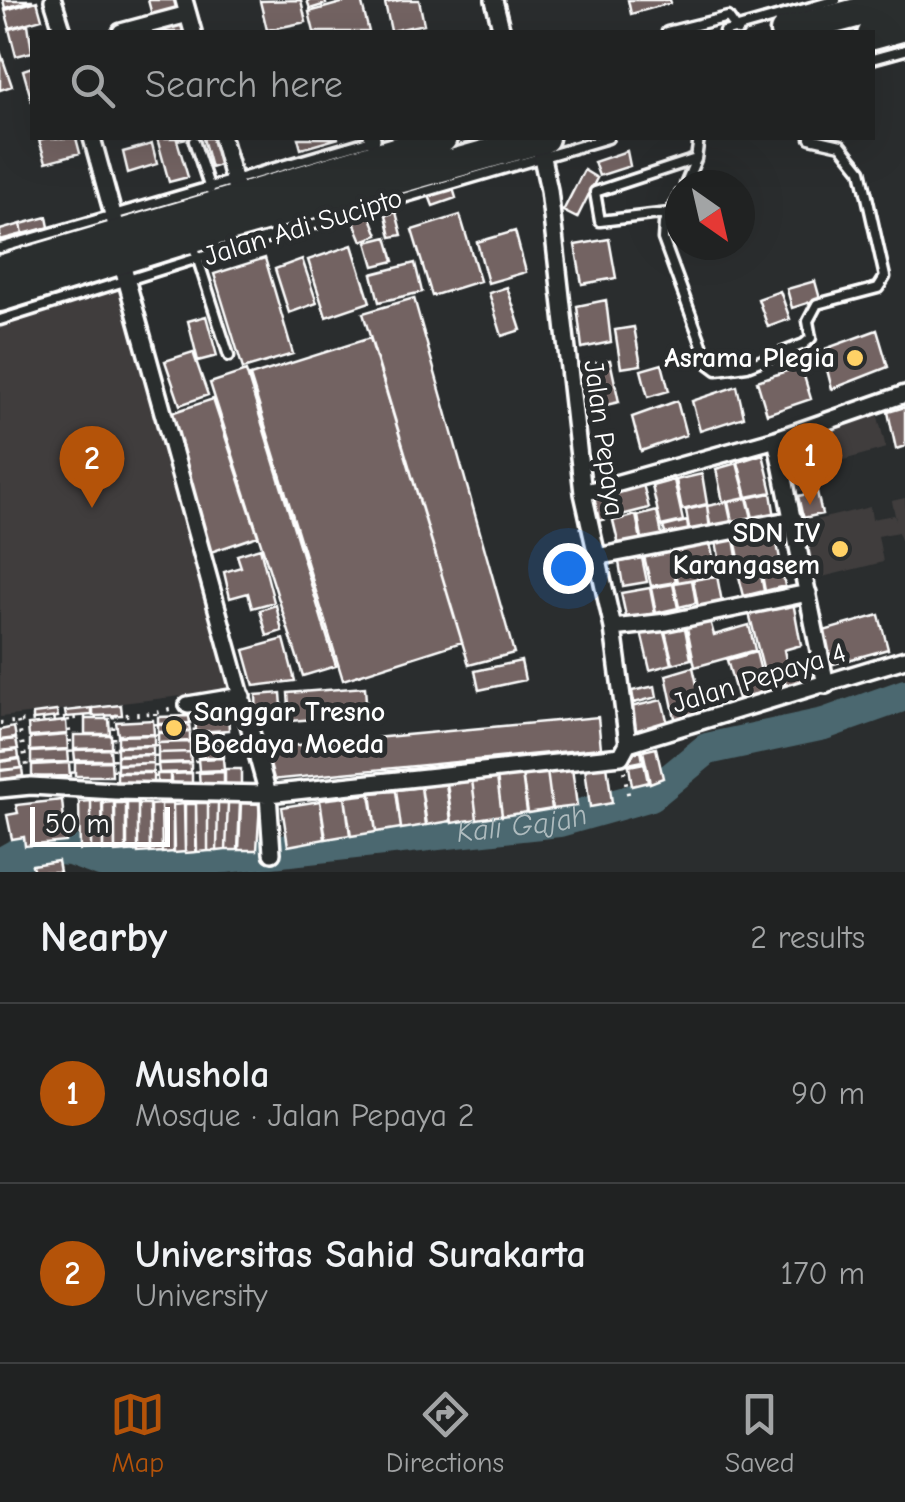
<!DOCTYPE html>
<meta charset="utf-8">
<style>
body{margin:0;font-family:"Comic Neue",sans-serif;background:#2d2f2f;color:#f1f3f6}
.compass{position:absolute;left:665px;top:170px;width:90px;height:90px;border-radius:50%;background:#202222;box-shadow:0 10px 40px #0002;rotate:146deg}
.scale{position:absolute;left:30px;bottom:25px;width:140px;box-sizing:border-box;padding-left:10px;border:5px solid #fff;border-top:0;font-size:28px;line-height:35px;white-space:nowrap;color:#fff;-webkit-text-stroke:8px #2a2d2e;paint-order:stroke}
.you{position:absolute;left:568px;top:568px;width:35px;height:35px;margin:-25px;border:8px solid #fff;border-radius:50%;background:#1a73e8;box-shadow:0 0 0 15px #1a73e833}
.badge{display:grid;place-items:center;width:65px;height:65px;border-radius:50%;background:#b45309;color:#fff;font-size:32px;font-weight:700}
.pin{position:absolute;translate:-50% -82px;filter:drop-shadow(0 2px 5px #0008)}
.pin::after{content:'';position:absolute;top:52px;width:35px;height:30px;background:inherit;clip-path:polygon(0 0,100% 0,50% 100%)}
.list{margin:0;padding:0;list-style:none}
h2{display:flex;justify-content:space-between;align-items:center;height:130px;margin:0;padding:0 40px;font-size:42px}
h2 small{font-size:32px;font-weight:400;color:#a2a4a5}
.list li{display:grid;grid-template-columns:65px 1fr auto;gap:30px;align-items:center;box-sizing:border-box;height:180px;padding:0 40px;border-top:2px solid #3d3f40}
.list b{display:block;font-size:38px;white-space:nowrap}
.list p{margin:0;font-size:32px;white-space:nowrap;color:#a2a4a5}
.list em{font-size:32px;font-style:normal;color:#a2a4a5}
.icon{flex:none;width:55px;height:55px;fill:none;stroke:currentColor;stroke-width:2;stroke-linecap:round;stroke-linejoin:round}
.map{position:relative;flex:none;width:905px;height:872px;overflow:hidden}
.search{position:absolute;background:#202222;box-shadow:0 10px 40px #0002;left:30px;right:30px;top:30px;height:110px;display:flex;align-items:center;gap:25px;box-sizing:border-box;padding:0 35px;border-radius:0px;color:#a2a4a5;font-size:38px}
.sheet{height:490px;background:#202222}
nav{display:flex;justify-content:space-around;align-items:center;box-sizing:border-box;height:140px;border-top:2px solid #3d3f40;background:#202222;font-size:28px;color:#a2a4a5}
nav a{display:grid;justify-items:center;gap:5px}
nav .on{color:#b45309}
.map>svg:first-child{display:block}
.built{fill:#403e3e}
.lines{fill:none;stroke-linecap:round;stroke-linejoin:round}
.river{stroke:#4b686f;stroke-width:32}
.building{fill:#736462;stroke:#fff;stroke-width:2.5}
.lane-casing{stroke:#fff;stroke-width:15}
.street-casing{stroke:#fff;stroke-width:22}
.highway-casing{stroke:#fff;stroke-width:35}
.path{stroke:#fff;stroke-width:4;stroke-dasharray:2.5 8;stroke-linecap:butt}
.lane{stroke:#2a2d2e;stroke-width:8}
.street{stroke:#2a2d2e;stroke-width:15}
.highway{stroke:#2a2d2e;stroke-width:28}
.poi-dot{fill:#ffd166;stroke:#2a2d2e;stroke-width:4}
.labels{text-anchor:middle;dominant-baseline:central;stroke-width:10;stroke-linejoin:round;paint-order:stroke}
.street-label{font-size:28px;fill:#fff;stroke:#2a2d2e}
.poi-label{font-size:28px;font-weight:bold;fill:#fff;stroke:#2a2d2e;text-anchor:end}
.water-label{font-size:30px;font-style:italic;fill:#aebbbe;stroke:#2a2d2e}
</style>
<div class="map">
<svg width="905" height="872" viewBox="0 0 905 872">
<rect width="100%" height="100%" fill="#2a2d2e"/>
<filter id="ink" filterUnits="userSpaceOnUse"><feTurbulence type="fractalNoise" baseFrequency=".01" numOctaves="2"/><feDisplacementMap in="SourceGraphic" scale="20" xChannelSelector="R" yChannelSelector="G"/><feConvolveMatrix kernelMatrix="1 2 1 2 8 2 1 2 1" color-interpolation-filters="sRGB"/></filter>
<g filter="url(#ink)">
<!-- built -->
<path class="built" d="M125 288 234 690 0 717V327Z
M877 413 886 448 815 468 818 487 788 494 791 473 783 443Z
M905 498V551L898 532 878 536 883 562 806 581 795 525 870 507 872 519 894 515 896 520 892 501Z"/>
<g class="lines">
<!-- river -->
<path class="river" id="s1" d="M0 864 16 855 46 848 70 850 114 866 180 862 559 821 651 795 707 749 824 724 905 695"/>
</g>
<!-- building -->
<path class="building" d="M3 0H33L5 8Z
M148 0H177L179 8 152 15Z
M301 0 306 22 267 30 260 1Z
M307 0H325L326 4 310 9Z
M352 0H361L369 32H314L309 12Z
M401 0H419L424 24 391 31 385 3Z
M628 0H670L671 3 631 14Z
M37 1 42 19 10 28 5 10Z
M181 22 184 32H143Z
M28 24 32 52 16 56 9 29Z
M0 51 12 86 0 90Z
M32 67V102L23 70Z
M46 138H76L80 153 46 162 39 140Z
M157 138H187L177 140 188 177 169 182Z
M203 138H216L223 164 211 168Z
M298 138H339L301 149Z
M152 144 157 164 128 173 123 152Z
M627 151 630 166 599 176 594 162Z
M584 170 597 178 577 218 563 211Z
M452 185 456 198 433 206 428 193Z
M396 212 402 235 391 237 386 215Z
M370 215 378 235 362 241 354 222Z
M460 215 480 281 432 296 412 230Z
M47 217 49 227 23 234 21 224Z
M21 224 23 234 0 240V230Z
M515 231 526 272 488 283 477 242Z
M387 237 394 261 374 266 367 242Z
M609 239 616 278 582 284 575 245Z
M352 245 370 302 326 317 308 260Z
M265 258 293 354 243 369 214 274Z
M302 259 317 303 289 313 275 269Z
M415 263 422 292 379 302 372 274Z
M815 281 820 299 792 308 787 289Z
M507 287 521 330 502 336 489 293Z
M780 291 790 319 768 327 758 299Z
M414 298 514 653 469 665 363 313Z
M606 300 611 342 582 348 577 306Z
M206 316 217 356 198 361 188 321Z
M634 327 641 365 621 368 615 330Z
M877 330 888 367 832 389 822 350Z
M370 338 462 642 343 680 250 376Z
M193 352 208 395 180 405 165 361Z
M610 360 619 402 593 408 584 365Z
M662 364 669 391 648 397 641 370Z
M801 366 811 399 767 414 757 381Z
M246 371 336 666 303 676 210 383Z
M737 386 744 417 700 431 692 401Z
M213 399 258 536 211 552 165 415Z
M677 401 686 435 641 451 632 417Z
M905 407V446L896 449 888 412Z
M763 454 772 492 747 497 738 462Z
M737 463 746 497 723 502 716 469Z
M702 474 707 504 682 510 676 480Z
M642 480 649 508 594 522 589 495Z
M674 480 683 521 661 526 652 486Z
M817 492 822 514 803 518 798 496Z
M771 493 775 517 754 522 748 498Z
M747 498 753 522 733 526 728 502Z
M727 502 732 525 711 530 707 506Z
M707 505 710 530 690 534 686 510Z
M657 511 663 540 643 544 638 516Z
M636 515 642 545 620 550 613 521Z
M687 521 689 534 667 539 663 527Z
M775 533 780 559 741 568 735 539 753 535 755 541 767 539V534Z
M734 539 739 568 722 572 716 542Z
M710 543 717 575 678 582 672 552Z
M260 548 274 602 252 608 248 593 230 598 224 572 241 567 237 555Z
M670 550 676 582 651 586 644 556Z
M642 558 647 582 623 586 619 562Z
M780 560 785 586 765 591 760 564Z
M759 564 764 591 744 596 737 569Z
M717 576 722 602 698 607 693 580Z
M692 580 696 603 679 607 674 583Z
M673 584 678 608 656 613 651 588Z
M650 588 655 614 627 621 621 593Z
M793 602 801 645 784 650 787 665 764 672 749 613Z
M276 605 282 631 267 636 260 610Z
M879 615 888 649 830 665 820 632Z
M709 617 714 635 749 625 755 650 695 667 686 623Z
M684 623 691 659 673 664 664 627Z
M663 628 672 664 650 670 641 632Z
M284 639 295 681 254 686 244 650Z
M756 652 766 691 738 699 727 660Z
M521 661 525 680 479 690 475 671Z
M804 663 807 682 786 688 783 669Z
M693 667 704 716 676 723 666 675Z
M781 669 785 686 768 691 764 674Z
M655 686 657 697 634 703 632 691Z
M365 687 367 715 290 721 288 693Z
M281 693 283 720 257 722 256 695Z
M662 700 668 724 630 732 626 708Z
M121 705 122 715 93 716V708Z
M92 708V715L66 717 65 711Z
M57 711 58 717 33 720V714Z
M228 712 229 730 196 732 195 713Z
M189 716 190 723 158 724V717Z
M598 717 601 748 271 780 268 748Z
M85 719H109L110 734H85Z
M153 720 154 734 118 735 116 722Z
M66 721 67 734 29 737 28 725Z
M189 724 190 731 158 732V725Z
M14 727 16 738 0 740V730Z
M190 732V741L158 743V733Z
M196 732H223V744H197Z
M67 735 68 749 30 751V738Z
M74 735H111V748L74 749Z
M154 735V745L118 746V736Z
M16 739 18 749 0 751V741Z
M190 742V752L158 753V743Z
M223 744 224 757H198L197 745Z
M153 746V754L117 755V747Z
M656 748 663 778 650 783 643 751Z
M110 749 111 760H75L74 750Z
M18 750 19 758 0 761V752Z
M68 750 69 762 31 763V752Z
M641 751 643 761 628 764 627 754Z
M190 752 191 762 158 763V753Z
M153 755V763L117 764V756Z
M223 758 224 770 199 771 198 759Z
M20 759 22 768 0 770V762Z
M111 761 112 776H75V762Z
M69 763 70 776 32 777V765Z
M153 763V772H117V765Z
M191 763V772L159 773 158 764Z
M644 763 648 782 632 786 629 766Z
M607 765 612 803 590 807 585 768Z
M22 768 23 776 0 780V771Z
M572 768 577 806 552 809 547 771Z
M225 769H241V786H225Z
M547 771 552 809 528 813 522 773Z
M224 772V786L200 787 199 773Z
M117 773H153V783H117Z
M192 773V786L171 787V774Z
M157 774H170V787H157Z
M522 774 527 812 502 816 497 776Z
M497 777 502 815 477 819 472 780Z
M472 780 477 819 452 823 447 783Z
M446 783 451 821 427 825 421 786Z
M421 787 426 825 401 829 396 790Z
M396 791 401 828 376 832 371 793Z
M370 794 376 832 351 836 345 797Z
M345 797 350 835 326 839 320 800Z
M62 800 66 842 25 846 24 837 12 839 7 815 18 813 16 805Z
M102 800 103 849H91V801Z
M91 801V849L80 850 79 802Z
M320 801 325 839 288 846 282 807Z
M114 802 115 850 103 851V803Z
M115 803H126V851L115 852Z
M127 803H138V851L127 852Z
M196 803H208V851L197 852Z
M208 803H218L217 851H208Z
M218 803H228L226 850 217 851Z
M228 803H240L238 850H226Z
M241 803 260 804 257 850H239Z
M138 804H149L150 852 138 853Z
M161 804H173V852L162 853Z
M161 804 162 852 150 853V805Z
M184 804H196V852L185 853Z
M185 804V852L174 853 173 805Z
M58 861 60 872H34L32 865Z"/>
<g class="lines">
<!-- lane casing -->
<g class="lane-casing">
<path id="lane" d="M667 32 728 17 738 31
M724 32 836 0
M872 59 905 50
M194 141 210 189
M685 185 696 159 699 138
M680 194 664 224 663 239 709 364 717 370 747 366 804 344 811 338 808 321 817 304 878 288 885 277 861 170 841 145 810 138
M669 213 600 221 595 192 696 159
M192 241 229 356
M0 248 375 139
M0 320 198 258 608 138"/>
</g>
<!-- street casing -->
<g class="street-casing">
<path id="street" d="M53 0 63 32
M184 0 193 32
M494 0 502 32
M121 32 188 14
M92 138 119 236
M222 138 239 200
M372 138V139
M538 139 549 190 583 493 613 628 628 743
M121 260 268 794 272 853
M776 439 826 685
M583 493 776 439 905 394
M596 557 794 519
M613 628 667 622 808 593
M188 705 242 696
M628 743 905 659
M0 789 31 786 115 791 268 794 621 756 628 743"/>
</g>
<!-- highway casing -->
<g class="highway-casing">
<path id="highway" d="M785 32 905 0
M872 35 905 26
M0 270 442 138
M0 297 190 238 544 138"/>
</g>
<!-- path -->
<path class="path" d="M113 716 114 776
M194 718 197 779
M68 719 73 774
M18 722 28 771
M0 723 155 713 174 708
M624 771 629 799
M155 778V713"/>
<!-- lane -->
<use href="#lane" class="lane"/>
<!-- street -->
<use href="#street" class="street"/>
<!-- highway -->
<use href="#highway" class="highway"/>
</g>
</g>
<!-- markers -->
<g class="poi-dot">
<circle cx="855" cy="358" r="10"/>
<circle cx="840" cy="549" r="10"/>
<circle cx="174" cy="728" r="10"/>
</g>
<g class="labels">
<!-- street labels -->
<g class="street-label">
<text transform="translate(303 227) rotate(-17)">Jalan Adi Sucipto</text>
<text transform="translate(604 438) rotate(82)">Jalan Pepaya</text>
<text transform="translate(759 678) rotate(-17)">Jalan Pepaya 4</text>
</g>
<!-- poi labels -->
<g class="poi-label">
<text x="835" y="358">Asrama Plegia</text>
<text x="820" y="533">SDN IV<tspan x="820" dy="32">Karangasem</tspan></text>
<text x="194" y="712" text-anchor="start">Sanggar Tresno<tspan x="194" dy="32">Boedaya Moeda</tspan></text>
</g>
<!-- water labels -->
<g class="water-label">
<text stroke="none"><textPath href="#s1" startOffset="530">Kali Gajah</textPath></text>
</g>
</g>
</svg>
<svg class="compass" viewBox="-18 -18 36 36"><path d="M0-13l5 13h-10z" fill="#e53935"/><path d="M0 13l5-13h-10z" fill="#a2a4a5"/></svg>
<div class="scale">50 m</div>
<div class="you"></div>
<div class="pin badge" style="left:810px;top:505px">1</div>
<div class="pin badge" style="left:92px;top:508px">2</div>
<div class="search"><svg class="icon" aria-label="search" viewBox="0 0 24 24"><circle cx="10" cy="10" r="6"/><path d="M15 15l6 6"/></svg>Search here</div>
</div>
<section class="sheet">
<h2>Nearby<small>2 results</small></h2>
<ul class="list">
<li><span class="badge">1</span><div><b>Mushola</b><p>Mosque · Jalan Pepaya 2</p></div><em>90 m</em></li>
<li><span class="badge">2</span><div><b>Universitas Sahid Surakarta</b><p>University</p></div><em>170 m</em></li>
</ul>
</section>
<nav>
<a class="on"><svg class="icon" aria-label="map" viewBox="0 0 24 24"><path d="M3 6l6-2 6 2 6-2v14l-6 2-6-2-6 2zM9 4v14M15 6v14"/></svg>Map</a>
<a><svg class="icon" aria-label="directions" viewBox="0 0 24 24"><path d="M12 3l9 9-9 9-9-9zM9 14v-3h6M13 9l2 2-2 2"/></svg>Directions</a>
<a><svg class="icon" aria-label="saved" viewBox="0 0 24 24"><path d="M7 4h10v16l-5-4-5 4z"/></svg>Saved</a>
</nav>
